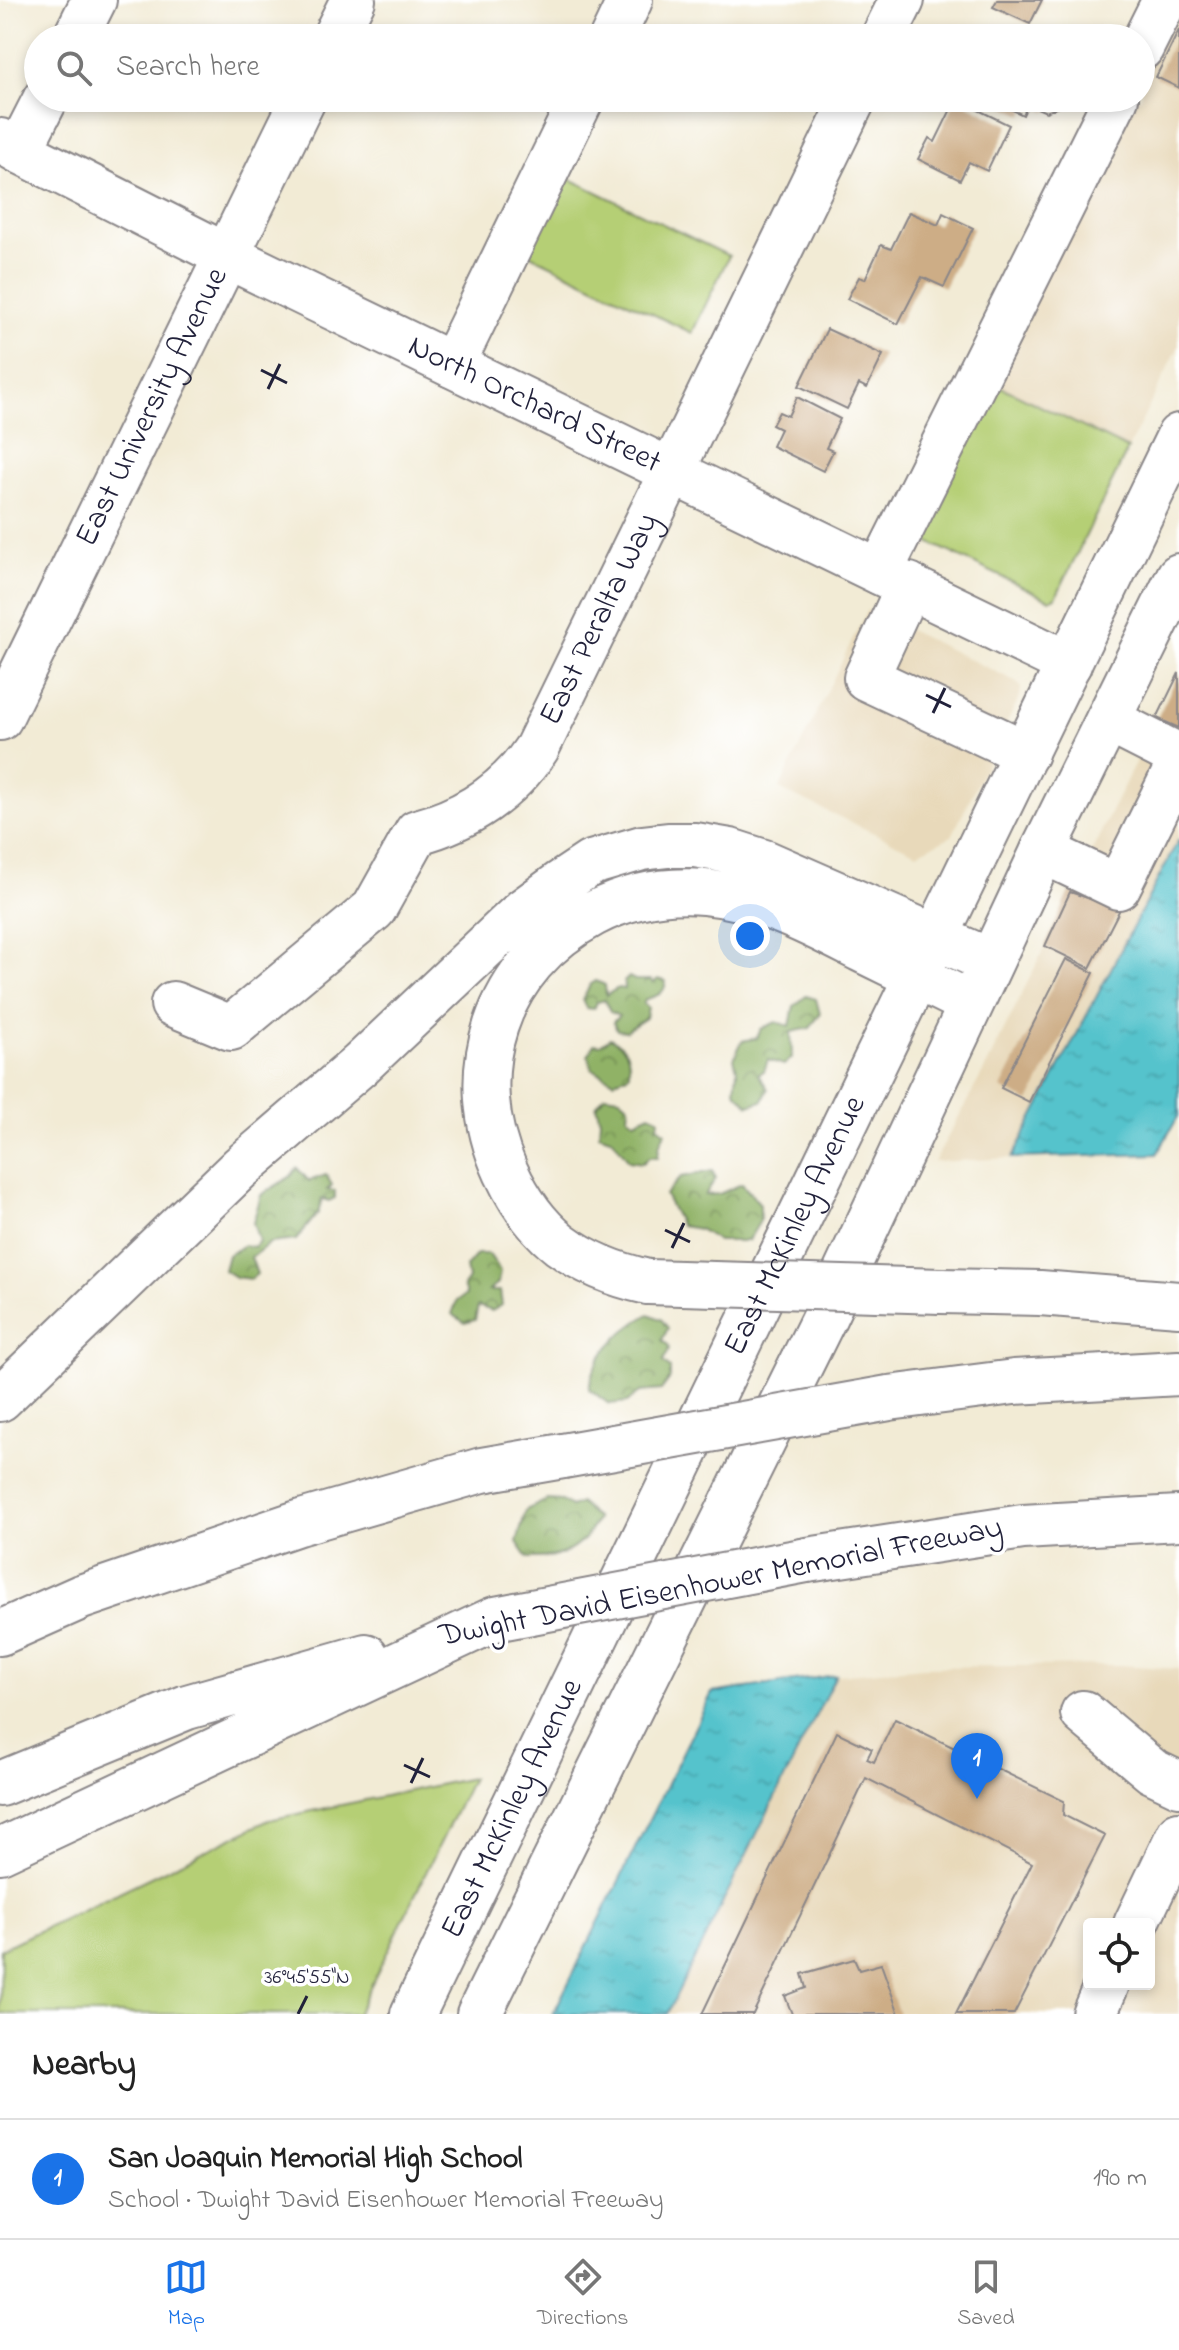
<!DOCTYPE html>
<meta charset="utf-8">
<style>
body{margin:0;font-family:"Indie Flower",sans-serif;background:#f6f6f6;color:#222}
.controls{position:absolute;right:24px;bottom:24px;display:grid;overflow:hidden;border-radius:8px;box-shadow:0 4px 12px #0003}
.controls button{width:72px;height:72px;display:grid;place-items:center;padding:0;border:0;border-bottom:2px solid #e0e0e0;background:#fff;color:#222;font:40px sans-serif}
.you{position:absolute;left:750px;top:936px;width:28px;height:28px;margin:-20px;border:6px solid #fff;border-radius:50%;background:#1a73e8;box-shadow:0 0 0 12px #1a73e833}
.badge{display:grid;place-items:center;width:52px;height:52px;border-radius:50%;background:#1a73e8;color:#fff;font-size:26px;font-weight:700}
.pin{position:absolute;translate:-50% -66px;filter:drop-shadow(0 2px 4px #0008)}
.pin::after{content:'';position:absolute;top:42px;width:28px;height:24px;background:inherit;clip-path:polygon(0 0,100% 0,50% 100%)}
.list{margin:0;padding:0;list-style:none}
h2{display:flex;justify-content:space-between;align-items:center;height:104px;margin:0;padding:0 32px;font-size:34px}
h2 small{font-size:26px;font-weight:400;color:#767676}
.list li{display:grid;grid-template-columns:52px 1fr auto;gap:24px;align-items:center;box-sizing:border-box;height:120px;padding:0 32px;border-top:2px solid #e0e0e0}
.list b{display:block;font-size:30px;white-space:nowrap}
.list p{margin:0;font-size:26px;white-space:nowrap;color:#767676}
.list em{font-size:26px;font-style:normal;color:#767676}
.icon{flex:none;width:44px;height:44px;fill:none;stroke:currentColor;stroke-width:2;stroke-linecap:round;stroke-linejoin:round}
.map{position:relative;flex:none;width:1179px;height:2014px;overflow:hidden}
.search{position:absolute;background:#fff;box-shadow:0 4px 12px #0003;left:24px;right:24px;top:24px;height:88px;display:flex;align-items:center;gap:20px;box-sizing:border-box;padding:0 28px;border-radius:44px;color:#767676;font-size:30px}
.sheet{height:224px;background:#fff}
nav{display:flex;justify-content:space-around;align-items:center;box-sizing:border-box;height:112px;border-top:2px solid #e0e0e0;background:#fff;font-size:22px;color:#767676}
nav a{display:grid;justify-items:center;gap:4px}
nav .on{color:#1a73e8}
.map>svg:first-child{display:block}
.built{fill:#e8d9ba;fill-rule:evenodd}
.grass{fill:#b5cf75;stroke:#6c7858;stroke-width:2}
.forest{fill:url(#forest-crowns);stroke:#596a50;stroke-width:2}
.water{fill:url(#water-ripples);stroke:#3c7284;stroke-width:2}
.building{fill:#cdad86}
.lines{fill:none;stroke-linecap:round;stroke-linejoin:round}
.minor-casing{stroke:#8a8688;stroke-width:48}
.major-casing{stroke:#8a8688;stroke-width:48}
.highway-casing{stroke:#8a8688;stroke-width:48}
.minor{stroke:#fff;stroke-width:44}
.major{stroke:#fff;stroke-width:44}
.highway{stroke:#fff;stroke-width:44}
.highway-bridge-casing{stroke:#8a8688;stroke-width:48;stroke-linecap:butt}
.highway-bridge{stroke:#fff;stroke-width:44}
.ticks{fill:none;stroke:#22223b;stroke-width:3}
.labels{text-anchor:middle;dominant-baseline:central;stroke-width:7;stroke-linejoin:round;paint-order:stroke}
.street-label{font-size:32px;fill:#22223b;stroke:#fff}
.ticks-label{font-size:20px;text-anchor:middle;fill:#22223b;stroke:#fff;stroke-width:7;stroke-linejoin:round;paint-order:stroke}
</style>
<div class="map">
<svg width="1179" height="2014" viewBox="0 0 1179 2014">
<defs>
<pattern id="forest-crowns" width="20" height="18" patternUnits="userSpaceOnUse" patternTransform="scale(2)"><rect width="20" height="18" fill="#90b266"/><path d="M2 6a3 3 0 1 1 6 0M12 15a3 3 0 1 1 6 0" fill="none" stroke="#759055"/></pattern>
<pattern id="water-ripples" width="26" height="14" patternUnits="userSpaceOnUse" patternTransform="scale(2)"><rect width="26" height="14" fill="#55c3cc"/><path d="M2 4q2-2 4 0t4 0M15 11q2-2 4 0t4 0" fill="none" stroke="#4aa7b0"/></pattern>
</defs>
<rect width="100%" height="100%" fill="#fff"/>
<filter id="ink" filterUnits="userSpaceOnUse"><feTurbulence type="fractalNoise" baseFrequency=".0125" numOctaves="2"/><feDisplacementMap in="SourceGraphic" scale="16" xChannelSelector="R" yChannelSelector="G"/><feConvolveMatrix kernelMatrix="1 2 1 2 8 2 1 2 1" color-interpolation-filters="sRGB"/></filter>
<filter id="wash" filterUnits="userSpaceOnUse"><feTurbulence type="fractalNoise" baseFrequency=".006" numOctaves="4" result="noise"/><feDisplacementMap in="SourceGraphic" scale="32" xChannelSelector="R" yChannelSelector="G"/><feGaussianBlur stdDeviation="1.8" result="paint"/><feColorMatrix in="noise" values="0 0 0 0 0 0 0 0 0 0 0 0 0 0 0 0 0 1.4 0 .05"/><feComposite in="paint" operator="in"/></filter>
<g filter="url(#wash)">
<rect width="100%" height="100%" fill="#f2ebd5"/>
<!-- built -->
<path class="built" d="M1179 2V346L1128 449 991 382 1130 98H1141V76Z
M867 610 1015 681 1021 687 1020 696 952 836 917 853 779 789Z
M1179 673V839L1012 1158 934 1162 988 1063Z
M1120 1665 1179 1669V2014H668L837 1675 924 1667ZM1089 1924H1149V1984H1089Z"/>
<!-- grass -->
<path class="grass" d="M562 175 729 256 692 333 524 252Z
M991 382 1128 449 1056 597 1050 600 916 536Z
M472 1778 357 2014H0L1 1949 269 1820Z"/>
<!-- forest -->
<path class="forest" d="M629 977 635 980H651L653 983 658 979 666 981C665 994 657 996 646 999L643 1004 648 1007 646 1018 626 1031 617 1030 613 1022 619 1016 610 1012 605 1000 597 1002 594 1009 586 1008 582 1000 590 985 596 981 605 985 606 995 618 988 624 989V982Z
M806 996 816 999 820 1014 810 1028 791 1032 792 1058 784 1065 768 1060 764 1071 758 1074 768 1089 763 1101 749 1105 735 1091 737 1070 734 1058 742 1041 757 1038 761 1029 776 1022 790 1026 794 1006Z
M610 1038C627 1047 630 1054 629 1074L614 1081 592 1069 588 1056 594 1044 600 1045Z
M605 1095 620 1097 629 1105 628 1117 635 1121 650 1114 659 1118 658 1126 665 1132 659 1146 658 1157H649L643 1163 629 1161 613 1139 599 1134 600 1119 596 1106Z
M297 1168 309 1181 326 1175 332 1185 327 1190 335 1191V1198L329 1201 322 1199 318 1213 296 1240 270 1243 251 1257 257 1274 251 1279 235 1277 224 1270 228 1255 244 1245 254 1247 259 1241 253 1223 261 1195 291 1176Z
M712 1171 716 1178 705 1195 719 1194 742 1184 760 1204V1221L748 1241H718L699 1229 681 1226 665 1195 681 1177Z
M477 1254H489L500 1271 498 1283 489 1291H500L502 1305 492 1311 478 1306 475 1320 465 1323 452 1314 457 1301 466 1295 463 1286 468 1279 466 1267Z
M649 1314 661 1319 668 1328 662 1340 668 1345 669 1350 663 1362 670 1368V1378L661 1390 640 1392 627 1402 609 1404 589 1389C594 1355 620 1331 649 1314Z
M547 1500 562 1501 571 1507 580 1503 597 1519C581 1550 562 1559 528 1558L517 1542 526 1510Z"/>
<!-- water -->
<path class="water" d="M1179 839V1115L1157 1154 1012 1158Z
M836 1675 667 2014H553L712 1693Z"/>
<g id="blocks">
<!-- building -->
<path class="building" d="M997 0H1042L1030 24 993 7Z
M1179 30V88L1156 77Z
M987 98H1065L1061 106 1046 112 1028 104 1023 115Z
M956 99 1009 125 987 171 969 162 960 180 918 159 929 138 935 142Z
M909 212 938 225 943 213 973 228 944 287 922 277 898 324 847 299 859 277 865 279 881 245 891 249Z
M827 329 883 355 867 388 859 384 847 409 799 386Z
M797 397 840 419 826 448 833 451 823 471 772 446 780 429 772 425 779 412 788 416Z
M1179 673V728L1157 718Z
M1070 892 1120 909 1090 968 1045 946Z
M1066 959 1094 973 1029 1102 1001 1088Z
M895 1719 1064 1801 1063 1815 1105 1836 1014 2014H956L1032 1863 866 1778 753 2014H702L837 1732 872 1749 867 1759 874 1762Z
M854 1959 859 1970 881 1964 899 2014H792L785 1996 806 1988 802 1974Z"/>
</g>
</g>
<g filter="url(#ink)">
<use href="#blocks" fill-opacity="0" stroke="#8a8688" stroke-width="2"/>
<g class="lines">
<!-- minor casing -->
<g class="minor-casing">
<g id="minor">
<path d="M75 38 94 0"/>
<path d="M334 38 353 0"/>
<path d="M612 38 630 0"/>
<path d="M883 38 902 0"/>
<path d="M1141 48 1165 0"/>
<path id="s1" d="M0 141 225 255 1069 664"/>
<path d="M19 151 46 98"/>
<path d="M452 365 582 98"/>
<path d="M880 572 1116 98"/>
<path d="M909 585 866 678 1026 753"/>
<path id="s2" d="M0 718 304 98"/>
<path d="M1108 720 1179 756"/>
<path d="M1043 851 1118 887 1179 764"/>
<path id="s3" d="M173 1004 231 1028 374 909 417 832C467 819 509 791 537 748L854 98"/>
<path d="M1083 1713 1152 1771 1179 1784"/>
<path d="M1136 1924 1179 1834"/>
<path d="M1094 2014 1107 1984"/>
</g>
</g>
<!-- major casing -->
<g class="major-casing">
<g id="major">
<path id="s4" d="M413 2014 1179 436"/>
<path d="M479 2014 825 1316 1043 851 1179 576"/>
</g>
</g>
<!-- highway casing -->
<g class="highway-casing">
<path id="highway" d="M648 1282C616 1275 587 1264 560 1244 536 1225 519 1200 506 1172 461 1073 495 966 593 914 626 897 665 889 704 892 761 897 811 924 862 950 898 968 934 985 970 1003
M941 1291 1040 1293 1179 1304
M889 1398 1014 1382 1179 1373
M0 1399 240 1168 360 1065 524 910 561 883 591 863 642 848 668 845H695L730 851 764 862 990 961
M807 1560 1023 1527 1179 1518
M0 1633 81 1597 298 1523 482 1470 563 1456
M0 1784 187 1707 366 1656
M0 1851 495 1619"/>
</g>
<!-- minor -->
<use href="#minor" class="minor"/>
<!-- major -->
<use href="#major" class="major"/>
<!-- highway -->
<use href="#highway" class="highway"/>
<!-- highway-bridge casing -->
<g class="highway-bridge-casing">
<path id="highway-bridge" d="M648 1282 941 1291
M563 1456 889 1398
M495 1619 807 1560"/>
</g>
<!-- highway-bridge -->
<use href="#highway-bridge" class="highway-bridge"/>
</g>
</g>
<!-- ticks -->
<path class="ticks" d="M261 370 287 383M268 389 280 364M926 695 951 707M933 713 945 688M665 1230 690 1242M672 1248 684 1223M404 1765 430 1777M411 1783 423 1758M298 2014 307 1996"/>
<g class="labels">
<!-- street labels -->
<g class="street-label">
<text stroke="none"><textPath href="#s1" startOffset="596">North Orchard Street</textPath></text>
<text stroke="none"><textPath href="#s2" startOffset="346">East University Avenue</textPath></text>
<text stroke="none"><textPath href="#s3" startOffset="630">East Peralta Way</textPath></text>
<text stroke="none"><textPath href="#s4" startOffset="876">East McKinley Avenue</textPath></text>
<text transform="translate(721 1583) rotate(-11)">Dwight David Eisenhower Memorial Freeway</text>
<text stroke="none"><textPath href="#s4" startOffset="228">East McKinley Avenue</textPath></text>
</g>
</g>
<g class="ticks-label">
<text x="307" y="1983">36°45'55"N</text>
</g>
</svg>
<div class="controls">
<button><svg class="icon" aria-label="locate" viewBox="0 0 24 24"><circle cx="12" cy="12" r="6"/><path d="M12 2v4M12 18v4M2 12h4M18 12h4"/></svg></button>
</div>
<div class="you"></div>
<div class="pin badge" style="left:977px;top:1799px">1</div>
<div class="search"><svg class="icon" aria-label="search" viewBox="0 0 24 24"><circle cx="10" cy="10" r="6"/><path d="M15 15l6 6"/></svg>Search here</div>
</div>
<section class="sheet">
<h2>Nearby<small></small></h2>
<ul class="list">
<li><span class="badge">1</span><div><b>San Joaquin Memorial High School</b><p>School · Dwight David Eisenhower Memorial Freeway</p></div><em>190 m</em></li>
</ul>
</section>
<nav>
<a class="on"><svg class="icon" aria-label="map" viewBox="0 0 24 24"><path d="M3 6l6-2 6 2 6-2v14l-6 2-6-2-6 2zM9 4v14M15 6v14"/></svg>Map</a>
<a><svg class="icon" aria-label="directions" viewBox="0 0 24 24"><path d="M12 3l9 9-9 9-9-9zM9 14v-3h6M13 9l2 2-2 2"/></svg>Directions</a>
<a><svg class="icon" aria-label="saved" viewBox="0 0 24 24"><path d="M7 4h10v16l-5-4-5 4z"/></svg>Saved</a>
</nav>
